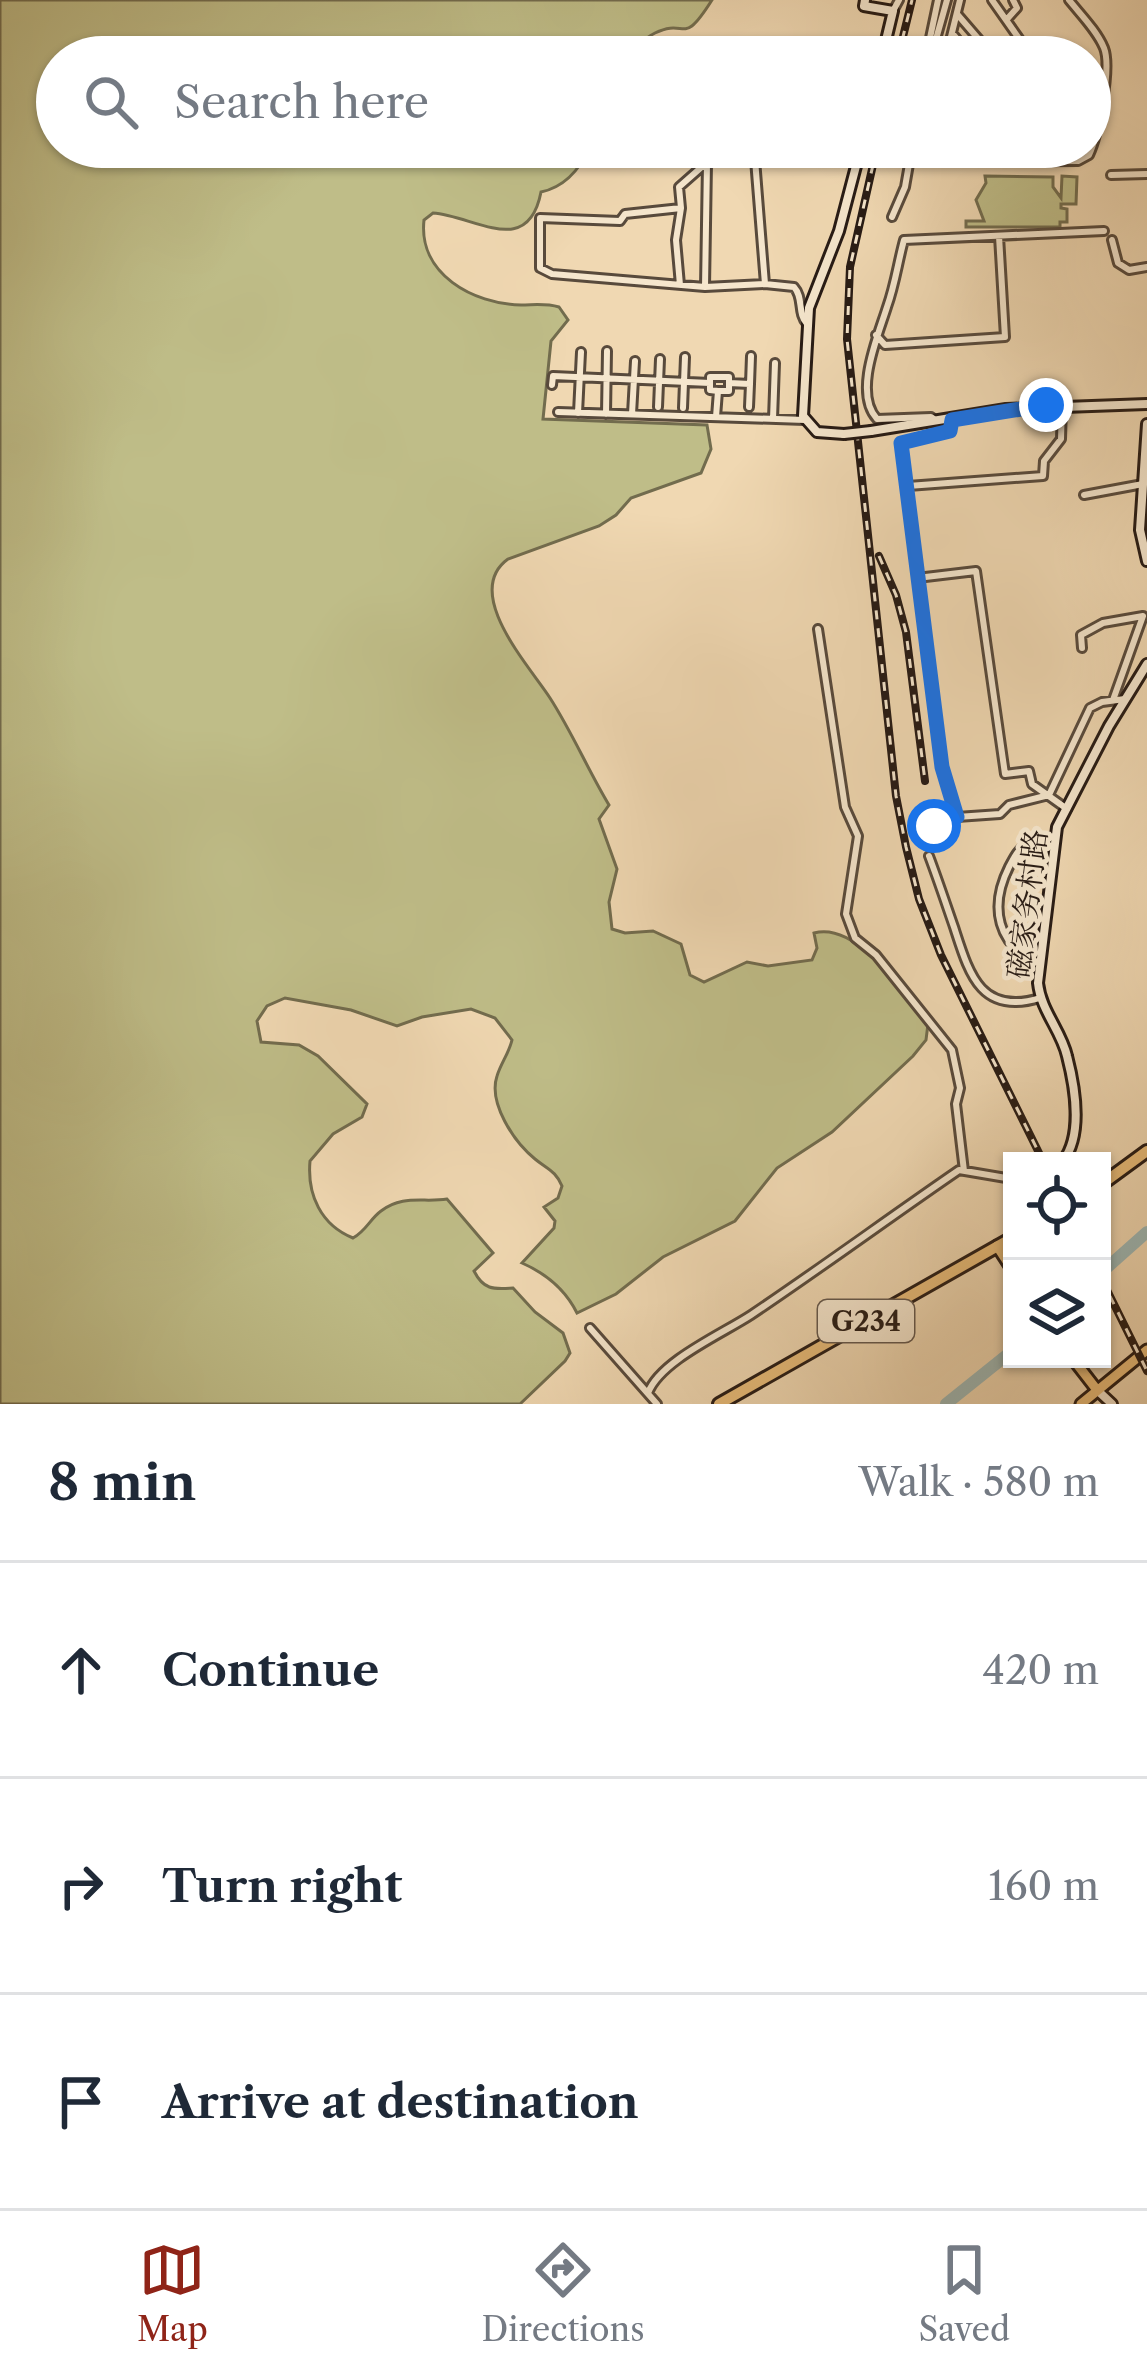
<!DOCTYPE html>
<meta charset="utf-8">
<style>
body{margin:0;font-family:"Libre Caslon Text","Noto Serif SC",serif;background:#f6f6f7;color:#1f2937}
.controls{position:absolute;right:36px;bottom:36px;display:grid;overflow:hidden;border-radius:0px;box-shadow:0 3px 9px #0004}
.controls button{width:108px;height:108px;display:grid;place-items:center;padding:0;border:0;border-bottom:3px solid #e0e1e3;background:#fff;color:#1f2937;font:60px sans-serif}
.stop{position:absolute;width:36px;height:36px;margin:-27px;border:9px solid #1a73e8;border-radius:50%;background:#fff}
.stop.end{background:#1a73e8;border-color:#fff;box-shadow:0 3px 12px #0008}
.list{margin:0;padding:0;list-style:none}
h2{display:flex;justify-content:space-between;align-items:center;height:156px;margin:0;padding:0 48px;font-size:51px}
h2 small{font-size:39px;font-weight:400;color:#747a83}
.list li{display:grid;grid-template-columns:78px 1fr auto;gap:36px;align-items:center;box-sizing:border-box;height:216px;padding:0 48px;border-top:3px solid #e0e1e3}
.list b{display:block;font-size:45px;white-space:nowrap}
.list em{font-size:39px;font-style:normal;color:#747a83}
.icon{flex:none;width:66px;height:66px;fill:none;stroke:currentColor;stroke-width:2;stroke-linecap:round;stroke-linejoin:round}
.map{position:relative;flex:none;width:1147px;height:1404px;overflow:hidden}
.search{position:absolute;background:#fff;box-shadow:0 3px 9px #0004;left:36px;right:36px;top:36px;height:132px;display:flex;align-items:center;gap:30px;box-sizing:border-box;padding:0 42px;border-radius:66px;color:#747a83;font-size:45px}
.sheet{height:804px;background:#fff}
nav{display:flex;justify-content:space-around;align-items:center;box-sizing:border-box;height:168px;border-top:3px solid #e0e1e3;background:#fff;font-size:33px;color:#747a83}
nav a{display:grid;justify-items:center;gap:6px}
nav .on{color:#8f2418}
.map>svg:first-child{display:block}
.green{fill:#bfbd88;stroke:#726c4e;stroke-width:3}
.lines{fill:none;stroke-linecap:round;stroke-linejoin:round}
.river{stroke:#9db8b6;stroke-width:12}
.street-casing{stroke:#584a3c;stroke-width:12}
.secondary-casing{stroke:#261a14;stroke-width:14}
.primary-casing{stroke:#261a14;stroke-width:15}
.highway-casing{stroke:#261a14;stroke-width:16}
.street{stroke:#f5e6cd;stroke-width:6}
.secondary{stroke:#f5e6cd;stroke-width:8}
.primary{stroke:#e8bc79;stroke-width:9}
.highway{stroke:#e8bc79;stroke-width:10}
.rail-casing{stroke:#261a14;stroke-width:8}
.rail{stroke:#f5e6cd;stroke-width:3;stroke-dasharray:9;stroke-linecap:butt}
.secondary-bridge-casing{stroke:#261a14;stroke-width:14;stroke-linecap:butt}
.secondary-bridge{stroke:#f5e6cd;stroke-width:8}
.route{stroke:#1a73e8;stroke-width:15}
.labels{text-anchor:middle;dominant-baseline:central;stroke-width:9;stroke-linejoin:round;paint-order:stroke}
.shield{fill:#f5e6cd;stroke:#64574c;stroke-width:3}
.shield-label{font-size:27px;font-weight:bold;fill:#261a14}
.street-label{font-size:30px;fill:#261a14;stroke:#f5e6cd}
</style>
<div class="map">
<svg width="1147" height="1404" viewBox="0 0 1147 1404">
<rect width="100%" height="100%" fill="#f0d8b2"/>
<filter id="stains"><feTurbulence type="fractalNoise" baseFrequency=".00167" numOctaves="4"/><feColorMatrix values="0 0 0 0 .2 0 0 0 0 .09 0 0 0 0 .02 0 0 0 .5 -.17"/></filter>
<radialGradient id="worn" r=".72"><stop offset=".6" stop-color="#630" stop-opacity="0"/><stop offset="1" stop-color="#630" stop-opacity=".3"/></radialGradient>
<!-- green -->
<path class="green" d="M0 0H712C681 49 688 17 655 33 643 39 632 49 621 57H57V147H590C580 169 565 187 541 192 528 259 475 216 433 213L424 220C418 274 473 304 521 305 534 305 545 303 559 307L568 320 551 341 543 419 707 425 711 449 701 473 631 498 616 515 599 526 508 559C461 593 531 668 550 698 572 732 588 770 609 805L599 819 617 869 609 902 612 929 625 933 653 931 681 944 690 975 704 982 747 962 768 966 812 960 817 948 814 933C858 921 904 994 928 1024L926 1040 913 1056 832 1132 777 1168 735 1221 663 1257 616 1294 577 1313C565 1289 547 1274 522 1263L554 1228 555 1221 544 1207 558 1198 562 1186C556 1171 547 1169 535 1159 514 1142 488 1103 497 1076 501 1063 509 1053 512 1040L495 1018 471 1009 422 1017 397 1026 351 1010 285 998 267 1006 257 1021 261 1042 299 1045 318 1056 367 1104 362 1117 333 1134 310 1161C307 1195 321 1225 353 1238 366 1231 370 1219 381 1211 403 1194 424 1203 447 1199L493 1253 474 1271C484 1291 495 1289 513 1288L535 1312 563 1333 570 1353 565 1361 520 1404H0Z
M985 176 1053 177V187L1061 198 1062 176 1077 177 1076 204H1061V208L1067 209V222H1060V227H966V221H984L976 200 986 183Z"/>
<g class="lines">
<!-- river -->
<path class="river" d="M1102 1272 1147 1232
M946 1404 1012 1351"/>
<!-- street casing -->
<g class="street-casing">
<path id="street" d="M992 0 1032 57
M893 11 899 0
M957 14 994 57
M1008 18 1017 8 1013 0
M952 33 972 57
M926 57 938 0
M931 57 947 0
M946 57 960 0
M731 147 713 157 679 187 681 208 625 214 620 221 540 218V268L552 274 705 287 765 284 794 287C804 298 797 313 807 324
M754 147 765 284
M926 147 922 162 1078 161 1089 155C1098 136 1112 68 1104 48 1097 31 1081 15 1069 0
M990 147V161
M1025 147V161
M958 162 959 147
M1111 175 1147 174
M892 217 905 187 912 147
M1112 240 1118 263 1129 270 1147 267
M680 285 676 240 681 208
M705 287 707 163
M876 335 885 345 1005 337 999 236
M729 383 750 384 749 407
M750 384 751 356
M552 385 553 376 710 383
M658 407 660 359
M683 408 685 357
M558 412 805 420
M578 413 581 352
M606 414 607 351
M632 414 635 361
M716 417 718 391 710 390V377H729V391H718
M773 419 775 363
M935 420 931 417 877 419C853 393 878 336 887 307 895 285 898 262 904 240L1104 231
M952 420 950 431 901 443 942 767 957 817
M908 486 1043 476 1044 461 1061 439 1062 405
M1084 495 1143 484
M917 578 976 571 1005 774 1029 771 1032 784 1067 809
M818 629 845 807 858 836 846 914 855 938 876 955 952 1050 960 1088 956 1104 964 1171
M1082 648 1081 635 1103 623 1143 616
M1113 700 1143 616
M922 828 957 817 1000 814 1009 805 1049 795 1090 708 1102 702 1125 699
M929 856C938 880 946 904 954 927 969 973 980 1016 1040 998
M1039 963C997 946 989 907 1009 867 1014 858 1017 850 1027 844 1035 839 1045 838 1055 836
M590 1328 657 1404
M648 1393C660 1361 722 1334 751 1315 821 1268 889 1218 959 1170L1012 1179"/>
</g>
<!-- secondary casing -->
<g class="secondary-casing">
<path id="secondary" d="M865 0 864 6 893 11 882 57
M1147 424 1140 530 1147 561
M871 431 1006 409 1147 404
M844 434 817 432 803 416 809 308 839 231 861 147
M1063 1161C1083 1135 1075 1087 1067 1056 1061 1030 1041 1011 1038 983L1057 827 1109 726 1147 664
M1097 1390 1112 1404"/>
</g>
<!-- primary casing -->
<g class="primary-casing">
<path id="primary" d="M997 1246 1012 1269
M1073 1359 1097 1390
M1081 1404 1147 1350"/>
</g>
<!-- highway casing -->
<g class="highway-casing">
<path id="highway" d="M1102 1184 1147 1151
M719 1404 1012 1238"/>
</g>
<!-- street -->
<use href="#street" class="street"/>
<!-- secondary -->
<use href="#secondary" class="secondary"/>
<!-- primary -->
<use href="#primary" class="primary"/>
<!-- highway -->
<use href="#highway" class="highway"/>
<!-- rail casing -->
<g class="rail-casing">
<path id="rail" d="M898 57 912 0
M877 147 850 267 847 339 896 796 906 847 919 899 941 955 1043 1161
M879 556 896 595 906 632 925 781
M1102 1280 1147 1371"/>
</g>
<!-- rail -->
<use href="#rail" class="rail"/>
<!-- secondary-bridge casing -->
<g class="secondary-bridge-casing">
<path id="secondary-bridge" d="M844 434 871 431"/>
</g>
<!-- secondary-bridge -->
<use href="#secondary-bridge" class="secondary-bridge"/>
</g>
<g class="lines">
<!-- route -->
<path class="route" d="M934 826 957 817 942 767 901 443 950 431 952 420 1046 405"/>
</g>
<g class="labels">
<!-- shield labels -->
<rect class="shield" x="818" y="1300" width="96" height="42" rx="9"/>
<g class="shield-label">
<text x="866" y="1321">G234</text>
</g>
<!-- street labels -->
<g class="street-label">
<text transform="translate(1027 904) rotate(-83)">磁家务村路</text>
</g>
</g>
<rect width="100%" height="100%" filter="url(#stains)"/>
<rect width="100%" height="100%" fill="url(#worn)"/>
</svg>
<div class="controls">
<button><svg class="icon" aria-label="locate" viewBox="0 0 24 24"><circle cx="12" cy="12" r="6"/><path d="M12 2v4M12 18v4M2 12h4M18 12h4"/></svg></button>
<button><svg class="icon" aria-label="layers" viewBox="0 0 24 24"><path d="M12 4l9 5-9 5-9-5zM3 14l9 5 9-5"/></svg></button>
</div>
<div class="stop" style="left:934px;top:826px"></div>
<div class="stop end" style="left:1046px;top:405px"></div>
<div class="search"><svg class="icon" aria-label="search" viewBox="0 0 24 24"><circle cx="10" cy="10" r="6"/><path d="M15 15l6 6"/></svg>Search here</div>
</div>
<section class="sheet">
<h2>8 min<small>Walk · 580 m</small></h2>
<ul class="list">
<li><svg class="icon" aria-label="ahead" viewBox="0 0 24 24"><path d="M12 20V5M6 11l6-6 6 6"/></svg><div><b>Continue</b></div><em>420 m</em></li>
<li><svg class="icon" aria-label="right" viewBox="0 0 24 24"><path d="M7 20v-9h11M14 6l5 5-5 5"/></svg><div><b>Turn right</b></div><em>160 m</em></li>
<li><svg class="icon" aria-label="arrive" viewBox="0 0 24 24"><path d="M6 21V4h12l-3 4 3 4H6"/></svg><div><b>Arrive at destination</b></div></li>
</ul>
</section>
<nav>
<a class="on"><svg class="icon" aria-label="map" viewBox="0 0 24 24"><path d="M3 6l6-2 6 2 6-2v14l-6 2-6-2-6 2zM9 4v14M15 6v14"/></svg>Map</a>
<a><svg class="icon" aria-label="directions" viewBox="0 0 24 24"><path d="M12 3l9 9-9 9-9-9zM9 14v-3h6M13 9l2 2-2 2"/></svg>Directions</a>
<a><svg class="icon" aria-label="saved" viewBox="0 0 24 24"><path d="M7 4h10v16l-5-4-5 4z"/></svg>Saved</a>
</nav>
